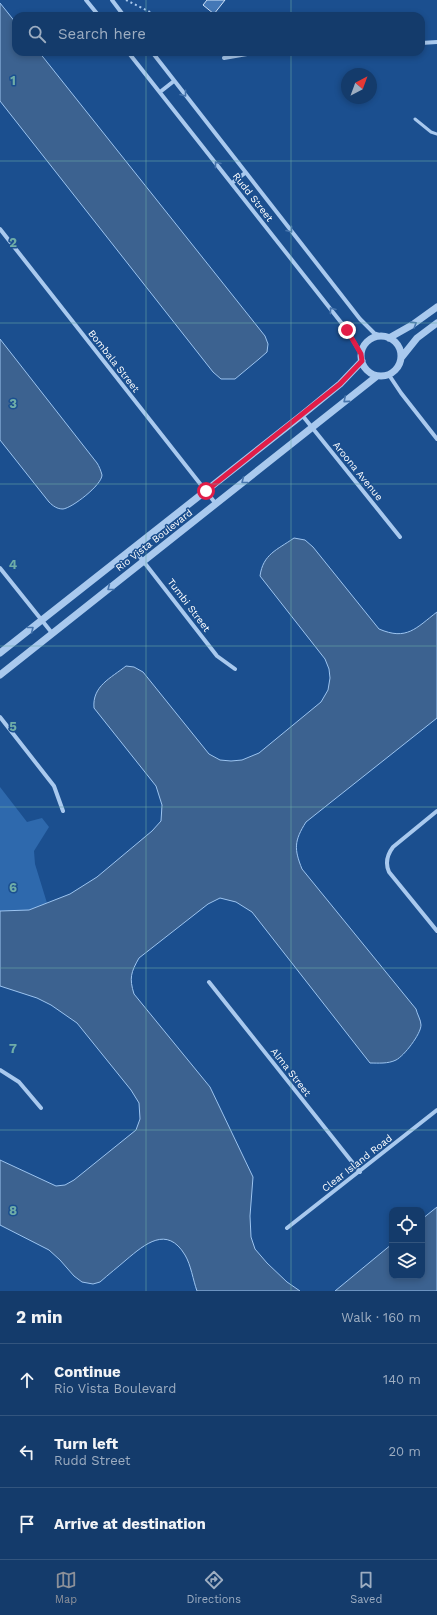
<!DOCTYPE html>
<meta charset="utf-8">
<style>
body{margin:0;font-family:"Work Sans",sans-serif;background:#214673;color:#f1f3f6}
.controls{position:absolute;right:12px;bottom:12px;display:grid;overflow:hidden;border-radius:8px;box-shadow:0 2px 6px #0003}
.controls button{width:36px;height:36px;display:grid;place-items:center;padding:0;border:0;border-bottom:1px solid #33557e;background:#143b6b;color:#f1f3f6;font:20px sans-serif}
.compass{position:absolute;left:341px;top:68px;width:36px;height:36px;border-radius:50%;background:#143b6b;box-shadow:0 2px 6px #0003;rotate:41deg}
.stop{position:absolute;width:12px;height:12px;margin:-9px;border:3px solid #e11d48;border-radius:50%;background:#fff}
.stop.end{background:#e11d48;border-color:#fff;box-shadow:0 1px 4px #0008}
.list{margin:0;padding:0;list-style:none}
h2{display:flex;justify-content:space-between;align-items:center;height:52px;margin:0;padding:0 16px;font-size:17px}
h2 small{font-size:13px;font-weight:400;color:#9dadc1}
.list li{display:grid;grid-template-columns:26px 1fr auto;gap:12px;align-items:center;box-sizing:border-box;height:72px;padding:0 16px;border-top:1px solid #33557e}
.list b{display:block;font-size:15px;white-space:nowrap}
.list p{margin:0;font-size:13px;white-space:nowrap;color:#9dadc1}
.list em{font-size:13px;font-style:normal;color:#9dadc1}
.icon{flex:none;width:22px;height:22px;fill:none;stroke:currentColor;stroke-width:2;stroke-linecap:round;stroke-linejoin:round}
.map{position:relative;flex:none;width:437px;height:1291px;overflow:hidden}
.search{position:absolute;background:#143b6b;box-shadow:0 2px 6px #0003;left:12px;right:12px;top:12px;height:44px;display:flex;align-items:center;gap:10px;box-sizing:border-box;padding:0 14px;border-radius:12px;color:#9dadc1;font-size:15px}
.sheet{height:268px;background:#143b6b}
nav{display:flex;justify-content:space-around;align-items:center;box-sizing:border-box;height:56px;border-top:1px solid #33557e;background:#143b6b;font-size:11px;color:#9dadc1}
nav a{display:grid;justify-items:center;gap:2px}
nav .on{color:#8c9099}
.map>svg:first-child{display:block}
.green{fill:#2e69ad}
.water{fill:#3c6290;stroke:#9cc4f0}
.building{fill:#4478b7;stroke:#cfe3fa}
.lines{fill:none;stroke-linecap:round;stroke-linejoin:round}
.path{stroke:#a9c9ee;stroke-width:2;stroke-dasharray:2 3;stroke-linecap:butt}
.service{stroke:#a9c9ee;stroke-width:3}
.minor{stroke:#a9c9ee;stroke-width:4}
.tertiary{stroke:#a9c9ee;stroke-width:7}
.oneway{stroke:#4674ac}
.route{stroke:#e11d48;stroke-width:5}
.grid{fill:none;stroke:#6fada8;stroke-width:1;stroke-opacity:0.55}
.labels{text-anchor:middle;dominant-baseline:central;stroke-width:3;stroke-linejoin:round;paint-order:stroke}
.street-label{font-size:10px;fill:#fff;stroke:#1b4f8f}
.grid-label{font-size:13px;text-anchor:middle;font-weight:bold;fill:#6fada8;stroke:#1b4f8f;stroke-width:3;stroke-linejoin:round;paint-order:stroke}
</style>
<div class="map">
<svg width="437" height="1291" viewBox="0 0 437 1291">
<rect width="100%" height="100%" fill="#1b4f8f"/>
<!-- green -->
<path class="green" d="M0 787 27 822 42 818 49 827 34 851 35 864 47 903 29 910 0 911Z"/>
<!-- water -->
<path class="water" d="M0 3 16 23V52H39L265 336 268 344 267 352 259 359 235 379H221L213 372 0 101Z
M0 339 97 463C99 466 101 471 102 475 102 485 72 508 63 509 57 509 53 506 49 502L0 440Z
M294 538 305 540 313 547 379 629C407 641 416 628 437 612V718L306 822C294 841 294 849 302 869L416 1009C417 1014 421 1020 421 1025 421 1034 404 1056 396 1060 388 1064 378 1063 370 1063L252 912 236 902 220 898 208 904 139 958C131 972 129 978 134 994L210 1087 253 1177 250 1216 251 1237 255 1249 267 1263 287 1282 300 1291H197C193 1280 191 1265 185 1255 167 1225 145 1244 126 1260 118 1267 109 1274 100 1282L93 1284 82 1282 74 1276 60 1260 49 1250 0 1225V1160L56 1186 65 1185 74 1180 136 1130 140 1119 139 1103 131 1090 77 1023 51 1005 37 998 0 986V911L29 910 70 894 97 877 152 831 161 821 162 805 156 786 94 708C92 686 111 678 126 666L134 667 143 672 209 754 220 760 231 761 242 760 259 753 321 702 328 690 330 678 329 669 325 659 260 576C263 554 277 550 294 538Z
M437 1207V1291H335L392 1244V1276H422V1219Z"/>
<!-- building -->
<path class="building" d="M207 0H225L214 14 203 5Z"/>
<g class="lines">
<!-- path -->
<path class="path" d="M126 0 158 16"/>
<!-- service -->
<path class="service" d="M415 119 431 132 437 134"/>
<!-- minor -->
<path class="minor" d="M86 0 99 16
M112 0 124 16
M421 43 437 42
M128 52 347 330 361 354
M152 52 360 319 374 333 382 336
M224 58 247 54 280 52
M160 92 174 81
M232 183 245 173
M0 229 216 504
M389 375 401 393 437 439
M302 415 400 537
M133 548 217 656 235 669
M0 568 52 633
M0 717 54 786 63 811
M437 811 393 847C387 855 385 863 389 872L437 931
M209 982 360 1172
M0 1070 19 1082 41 1108
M287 1228 437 1110"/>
<!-- tertiary -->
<path class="tertiary" d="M361 356a20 20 0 1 1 40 0a20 20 0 1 1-40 0Z
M389 338 412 325 437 307
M401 358 417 338 437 323
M0 653 302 415 340 384 362 361
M0 675 377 376"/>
</g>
<!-- one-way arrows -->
<defs><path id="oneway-chevron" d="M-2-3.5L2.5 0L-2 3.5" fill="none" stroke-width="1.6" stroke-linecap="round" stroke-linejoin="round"/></defs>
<g class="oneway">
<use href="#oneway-chevron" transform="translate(184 94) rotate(52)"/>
<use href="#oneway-chevron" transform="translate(217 164) rotate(-128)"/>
<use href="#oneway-chevron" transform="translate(290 230) rotate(52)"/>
<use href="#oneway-chevron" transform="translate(332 310) rotate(-128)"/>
<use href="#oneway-chevron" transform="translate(414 324) rotate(-32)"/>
<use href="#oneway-chevron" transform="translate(346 400) rotate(140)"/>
<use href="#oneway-chevron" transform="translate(244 481) rotate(142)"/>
<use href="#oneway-chevron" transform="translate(110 588) rotate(142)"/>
<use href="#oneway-chevron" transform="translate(31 629) rotate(-38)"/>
</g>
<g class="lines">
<!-- route -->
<path class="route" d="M206 491 340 384 362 361 361 354 347 330"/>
</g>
<!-- grid -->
<path class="grid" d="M146 0V16M291 0V16M146 52V1291M291 52V1291M0 161H437M0 323H437M0 484H437M0 646H437M0 807H437M0 968H437M0 1130H437"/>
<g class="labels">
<!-- street labels -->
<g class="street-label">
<text transform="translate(253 197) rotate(52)">Rudd Street</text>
<text transform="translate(114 361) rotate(52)">Bombala Street</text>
<text transform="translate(358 471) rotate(51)">Aroona Avenue</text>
<text transform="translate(154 540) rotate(-38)">Rio Vista Boulevard</text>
<text transform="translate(189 605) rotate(53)">Tumbi Street</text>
<text transform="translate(291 1072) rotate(52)">Alma Street</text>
<text transform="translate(357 1163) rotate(-38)">Clear Island Road</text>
</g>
</g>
<g class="grid-label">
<text x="13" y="85">1</text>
<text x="13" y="247">2</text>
<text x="13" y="408">3</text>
<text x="13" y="569">4</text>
<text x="13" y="731">5</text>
<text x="13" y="892">6</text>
<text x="13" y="1053">7</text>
<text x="13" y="1215">8</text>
</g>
</svg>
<div class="controls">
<button><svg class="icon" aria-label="locate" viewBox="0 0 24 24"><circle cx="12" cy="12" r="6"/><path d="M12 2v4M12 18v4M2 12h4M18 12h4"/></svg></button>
<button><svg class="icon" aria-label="layers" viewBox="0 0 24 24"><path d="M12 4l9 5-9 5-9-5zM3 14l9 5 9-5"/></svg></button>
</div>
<svg class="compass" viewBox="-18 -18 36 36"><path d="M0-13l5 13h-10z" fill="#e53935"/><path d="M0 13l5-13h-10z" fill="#9dadc1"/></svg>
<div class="stop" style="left:206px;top:491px"></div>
<div class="stop end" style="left:347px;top:330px"></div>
<div class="search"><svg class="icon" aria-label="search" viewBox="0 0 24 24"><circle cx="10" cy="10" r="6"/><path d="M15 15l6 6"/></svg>Search here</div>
</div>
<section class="sheet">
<h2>2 min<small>Walk · 160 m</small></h2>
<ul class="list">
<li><svg class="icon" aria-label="ahead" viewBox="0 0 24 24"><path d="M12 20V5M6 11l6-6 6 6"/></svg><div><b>Continue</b><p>Rio Vista Boulevard</p></div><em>140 m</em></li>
<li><svg class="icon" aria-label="left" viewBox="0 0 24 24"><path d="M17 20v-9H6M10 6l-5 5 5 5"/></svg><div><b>Turn left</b><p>Rudd Street</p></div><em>20 m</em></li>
<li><svg class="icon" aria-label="arrive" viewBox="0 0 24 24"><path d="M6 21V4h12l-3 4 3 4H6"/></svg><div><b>Arrive at destination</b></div></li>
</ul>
</section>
<nav>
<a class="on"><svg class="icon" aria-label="map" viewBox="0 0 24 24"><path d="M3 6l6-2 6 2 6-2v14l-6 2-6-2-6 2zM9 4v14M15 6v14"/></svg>Map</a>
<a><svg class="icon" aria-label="directions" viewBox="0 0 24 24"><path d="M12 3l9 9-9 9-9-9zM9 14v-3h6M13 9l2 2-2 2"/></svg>Directions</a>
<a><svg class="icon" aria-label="saved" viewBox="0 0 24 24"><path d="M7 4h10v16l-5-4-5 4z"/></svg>Saved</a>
</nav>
